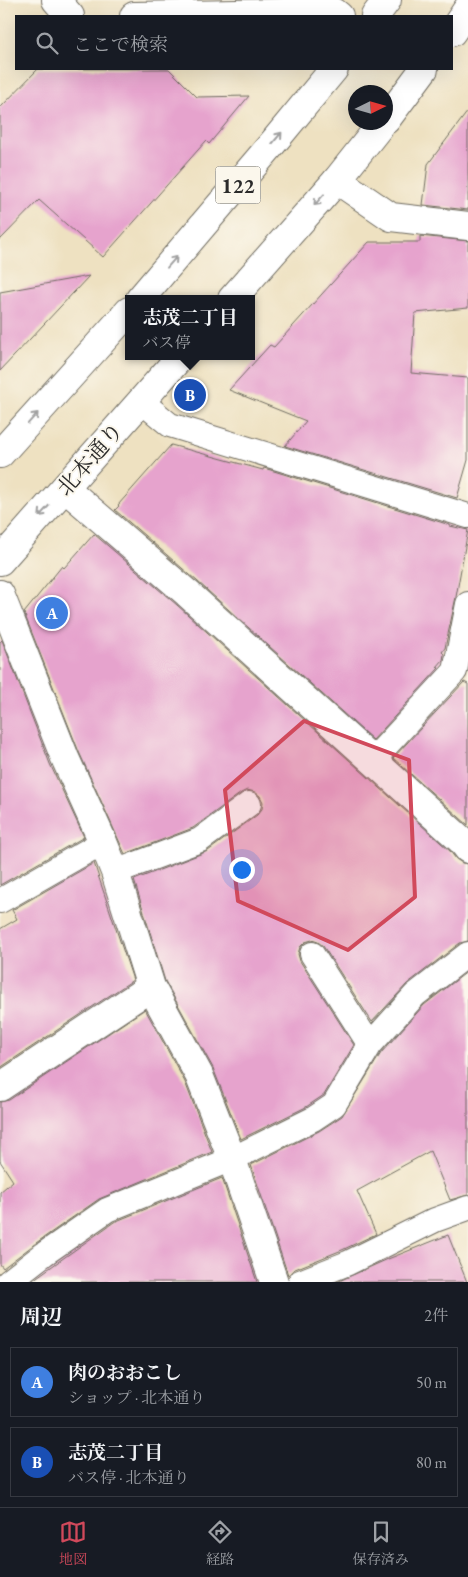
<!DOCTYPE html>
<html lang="ja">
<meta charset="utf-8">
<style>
body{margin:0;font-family:"EB Garamond","Noto Serif JP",serif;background:#242831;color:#f1f3f6}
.compass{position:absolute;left:348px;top:85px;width:45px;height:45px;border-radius:50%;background:#171b24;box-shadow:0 5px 20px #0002;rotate:85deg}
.you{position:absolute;left:241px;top:869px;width:18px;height:18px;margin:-12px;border:4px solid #fff;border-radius:50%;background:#1a73e8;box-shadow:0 0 0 8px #1a73e833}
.badge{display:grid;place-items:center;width:32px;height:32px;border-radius:50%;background:#d1495b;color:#fff;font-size:16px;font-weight:700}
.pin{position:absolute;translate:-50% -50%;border:2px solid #fff;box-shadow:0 1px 5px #0006}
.popup{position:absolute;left:125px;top:295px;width:130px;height:65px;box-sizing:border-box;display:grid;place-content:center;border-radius:0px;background:#171b24;filter:drop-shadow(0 1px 4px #0005);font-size:16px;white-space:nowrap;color:#9ea1a6}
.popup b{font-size:19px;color:#f1f3f6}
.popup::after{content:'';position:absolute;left:50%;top:100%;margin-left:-10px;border:10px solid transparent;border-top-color:#171b24}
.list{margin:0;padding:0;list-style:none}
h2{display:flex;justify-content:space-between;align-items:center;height:65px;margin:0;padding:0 20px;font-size:21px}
h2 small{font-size:16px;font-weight:400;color:#9ea1a6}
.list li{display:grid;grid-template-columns:32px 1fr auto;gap:15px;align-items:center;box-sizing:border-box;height:70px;margin:0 10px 10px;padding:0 10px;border:1px solid #363941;border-radius:0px}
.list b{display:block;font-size:19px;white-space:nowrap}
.list p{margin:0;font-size:16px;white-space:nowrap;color:#9ea1a6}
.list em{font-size:16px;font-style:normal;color:#9ea1a6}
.icon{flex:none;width:28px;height:28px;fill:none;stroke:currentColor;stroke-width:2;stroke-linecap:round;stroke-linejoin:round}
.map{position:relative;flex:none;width:468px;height:1282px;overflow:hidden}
.search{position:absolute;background:#171b24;box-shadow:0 5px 20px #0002;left:15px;right:15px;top:15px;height:55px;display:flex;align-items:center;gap:12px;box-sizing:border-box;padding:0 18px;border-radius:0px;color:#9ea1a6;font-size:19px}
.sheet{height:225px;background:#171b24}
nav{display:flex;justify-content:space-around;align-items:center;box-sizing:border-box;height:70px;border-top:1px solid #363941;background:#171b24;font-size:14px;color:#9ea1a6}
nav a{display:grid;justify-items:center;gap:2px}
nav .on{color:#d1495b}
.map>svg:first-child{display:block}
.building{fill:#e6a3cd}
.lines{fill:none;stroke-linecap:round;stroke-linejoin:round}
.service-casing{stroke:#6f6b60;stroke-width:26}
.minor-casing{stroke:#6f6b60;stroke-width:30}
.trunk-casing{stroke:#6f6b60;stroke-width:30}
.service{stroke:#fff;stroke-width:24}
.minor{stroke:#fff;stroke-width:28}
.trunk{stroke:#fff;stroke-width:28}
.oneway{stroke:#a0a0a0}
.marked{fill:#d1495b;fill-opacity:0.2;stroke:#d1495b;stroke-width:4;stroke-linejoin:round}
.labels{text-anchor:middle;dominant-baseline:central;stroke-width:4;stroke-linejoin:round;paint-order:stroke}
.shield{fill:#fbf7ec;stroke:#696865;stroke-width:1}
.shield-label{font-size:21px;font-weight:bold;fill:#2b2b2b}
.street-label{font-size:22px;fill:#2b2b2b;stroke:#fbf7ec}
</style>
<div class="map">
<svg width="468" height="1282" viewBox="0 0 468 1282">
<rect width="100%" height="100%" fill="#fbf7ec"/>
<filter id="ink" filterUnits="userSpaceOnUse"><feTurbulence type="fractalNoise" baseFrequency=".02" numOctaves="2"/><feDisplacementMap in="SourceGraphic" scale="10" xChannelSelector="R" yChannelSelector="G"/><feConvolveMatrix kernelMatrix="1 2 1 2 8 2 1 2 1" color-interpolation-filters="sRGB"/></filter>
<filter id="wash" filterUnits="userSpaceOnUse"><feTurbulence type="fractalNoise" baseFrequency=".0096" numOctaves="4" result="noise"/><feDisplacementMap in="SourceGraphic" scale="20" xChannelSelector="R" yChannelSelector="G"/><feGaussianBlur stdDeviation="1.12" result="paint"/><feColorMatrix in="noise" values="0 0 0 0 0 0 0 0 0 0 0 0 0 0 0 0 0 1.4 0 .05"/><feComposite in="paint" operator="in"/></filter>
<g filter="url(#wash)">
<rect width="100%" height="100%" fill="#eee1c1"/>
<g id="blocks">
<!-- building -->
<path class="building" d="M38 69H169L197 97 249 96 209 144 206 141 103 257 39 200 0 240V108Z
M468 111V210L423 205 428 164Z
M420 236 468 241V308L415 313 411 373 468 378V460L457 498 285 446 306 421 229 390 270 345 274 347 369 242H420Z
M89 276 0 371V292Z
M171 445 263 470 264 468 450 525V526L468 530 456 597 445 648 442 652 444 654 443 660 437 667 439 668 373 740 197 581 115 510 119 506 118 505Z
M94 534 177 605 450 851 456 859 462 863 468 864V941L460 943 407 984 372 1022 323 946 318 942 312 940 305 942 300 947 298 954 300 961 354 1045 324 1095 306 1107 241 1139 213 1068 165 981 134 880 208 851 257 815 262 809 263 802 260 796 255 792 247 790 241 793 193 828 125 854 79 752 24 613 62 566 64 568Z
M2 640 50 764 84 837 0 885V642Z
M464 682 468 684V825L393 758Z
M94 863 133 980 0 1068V929L17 919 12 910Z
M468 971V1195L450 1200 430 1151 357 1191 376 1234 342 1250 295 1269 288 1275 251 1165 319 1131 342 1116 381 1053 424 1005Z
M145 1009 185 1082 212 1152 99 1199 36 1243 3 1268 0 1264V1192L13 1181 0 1161V1102L9 1100Z
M222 1178 257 1282H30L114 1222Z
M448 1235 467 1282H337L388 1259Z"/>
</g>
</g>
<g filter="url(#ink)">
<use href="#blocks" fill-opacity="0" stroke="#6f6b60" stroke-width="1"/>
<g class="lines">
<!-- service casing -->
<g class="service-casing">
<path id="service" d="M141 401 170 425 468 516
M372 761 455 671 468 604
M115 872 200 840 249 804
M0 901 103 842
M312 954 370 1045
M8 1282 44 1254 107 1210 232 1159 313 1119 334 1105 370 1045 415 995 468 954
M300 1282 348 1263 435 1220 468 1208"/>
</g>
<!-- minor casing -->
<g class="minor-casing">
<path id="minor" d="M56 0 70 16
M134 16 334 12 339 16
M337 180 391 217 468 226
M65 488 187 593 461 840 468 849
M0 594 65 758 103 842 115 872 151 987 199 1075 232 1159 274 1282
M0 1087 151 987"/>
</g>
<!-- trunk casing -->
<g class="trunk-casing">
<path id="trunk" d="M375 16 387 0
M452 32 468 8
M386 120 424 69
M140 299 272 144 334 69
M232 299 337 180 383 122
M0 454 129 311
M0 561 181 356"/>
</g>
<!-- service -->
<use href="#service" class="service"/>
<!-- minor -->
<use href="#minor" class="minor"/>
<!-- trunk -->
<use href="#trunk" class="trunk"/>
</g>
<!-- one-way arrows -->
<defs><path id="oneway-shaft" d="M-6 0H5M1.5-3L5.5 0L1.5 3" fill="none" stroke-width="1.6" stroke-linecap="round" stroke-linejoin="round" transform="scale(1.25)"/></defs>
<g class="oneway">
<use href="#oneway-shaft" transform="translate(277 138) rotate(-50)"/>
<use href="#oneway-shaft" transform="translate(319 200) rotate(132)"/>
<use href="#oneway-shaft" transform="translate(172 262) rotate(-49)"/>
<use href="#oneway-shaft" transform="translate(33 418) rotate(-48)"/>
<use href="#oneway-shaft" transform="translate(44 511) rotate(133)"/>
</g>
</g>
<!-- marked area -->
<path class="marked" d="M304 721 409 760 415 897 348 950 238 901 225 790Z"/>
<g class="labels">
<!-- shield labels -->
<rect class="shield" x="215.5" y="166.5" width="45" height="37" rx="4"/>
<g class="shield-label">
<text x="238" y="185">122</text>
</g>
<!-- street labels -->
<g class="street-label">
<text transform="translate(90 459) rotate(-49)">北本通り</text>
</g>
</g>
</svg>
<svg class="compass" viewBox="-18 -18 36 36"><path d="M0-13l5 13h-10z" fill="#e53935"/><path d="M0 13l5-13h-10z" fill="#9ea1a6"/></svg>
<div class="you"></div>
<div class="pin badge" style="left:52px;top:613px;background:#3f7fe0">A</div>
<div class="pin badge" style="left:190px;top:395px;background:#1a4fb4">B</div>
<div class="popup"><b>志茂二丁目</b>バス停</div>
<div class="search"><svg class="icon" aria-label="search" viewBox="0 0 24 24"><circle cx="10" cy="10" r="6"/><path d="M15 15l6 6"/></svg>ここで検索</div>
</div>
<section class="sheet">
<h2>周辺<small>2件</small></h2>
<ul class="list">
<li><span class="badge" style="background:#3f7fe0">A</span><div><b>肉のおおこし</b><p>ショップ · 北本通り</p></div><em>50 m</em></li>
<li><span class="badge" style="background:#1a4fb4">B</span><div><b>志茂二丁目</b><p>バス停 · 北本通り</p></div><em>80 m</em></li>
</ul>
</section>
<nav>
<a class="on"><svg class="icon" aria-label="map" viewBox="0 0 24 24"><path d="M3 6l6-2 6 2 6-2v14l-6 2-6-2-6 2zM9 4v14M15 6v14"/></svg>地図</a>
<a><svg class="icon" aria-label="directions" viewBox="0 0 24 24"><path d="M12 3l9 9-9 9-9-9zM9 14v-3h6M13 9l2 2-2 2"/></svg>経路</a>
<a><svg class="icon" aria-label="saved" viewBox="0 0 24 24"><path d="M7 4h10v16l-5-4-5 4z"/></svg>保存済み</a>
</nav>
